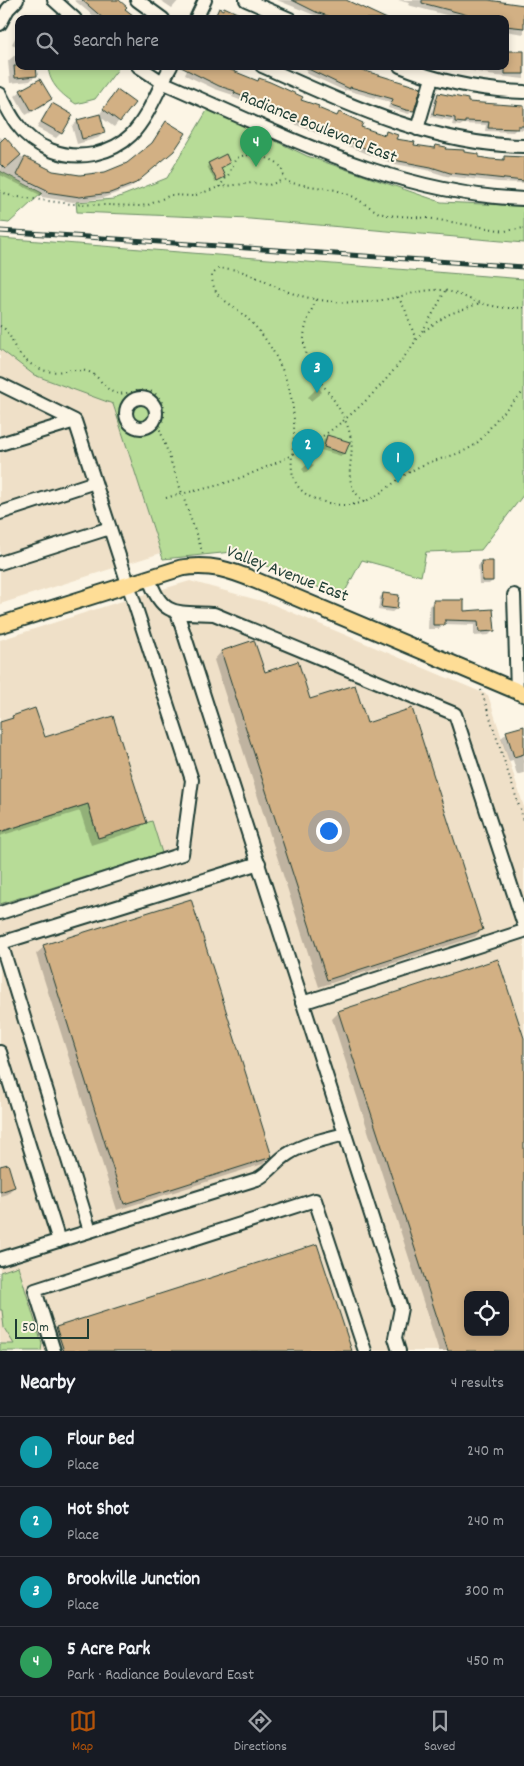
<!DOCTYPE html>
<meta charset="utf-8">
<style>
body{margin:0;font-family:Dekko,sans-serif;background:#242831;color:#f1f3f6}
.controls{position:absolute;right:15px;bottom:15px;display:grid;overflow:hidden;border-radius:10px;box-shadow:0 2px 8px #0003}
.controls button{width:45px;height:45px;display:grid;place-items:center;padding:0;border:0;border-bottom:1px solid #363941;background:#171b24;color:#f1f3f6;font:25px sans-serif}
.scale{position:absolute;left:15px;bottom:12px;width:74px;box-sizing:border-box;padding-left:5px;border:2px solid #1f3d34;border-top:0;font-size:14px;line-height:18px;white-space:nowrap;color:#1f3d34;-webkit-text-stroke:4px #fcf5e5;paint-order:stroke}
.you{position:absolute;left:328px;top:830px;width:18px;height:18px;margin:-12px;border:4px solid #fff;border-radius:50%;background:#1a73e8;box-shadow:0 0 0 8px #1a73e833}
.badge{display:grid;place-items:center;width:32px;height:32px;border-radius:50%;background:#b45309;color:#fff;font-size:16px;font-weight:700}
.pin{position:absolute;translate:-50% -41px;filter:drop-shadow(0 1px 2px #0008)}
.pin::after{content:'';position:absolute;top:26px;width:18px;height:15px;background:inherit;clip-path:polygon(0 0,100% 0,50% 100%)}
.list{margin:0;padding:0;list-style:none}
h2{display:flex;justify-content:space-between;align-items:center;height:65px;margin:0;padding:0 20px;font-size:21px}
h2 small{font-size:16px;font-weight:400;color:#9ea1a6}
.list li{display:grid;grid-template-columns:32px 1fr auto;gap:15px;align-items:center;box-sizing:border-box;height:70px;padding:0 20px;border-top:1px solid #363941}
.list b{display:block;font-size:19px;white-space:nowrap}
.list p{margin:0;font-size:16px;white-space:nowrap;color:#9ea1a6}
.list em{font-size:16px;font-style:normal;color:#9ea1a6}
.icon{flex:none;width:28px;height:28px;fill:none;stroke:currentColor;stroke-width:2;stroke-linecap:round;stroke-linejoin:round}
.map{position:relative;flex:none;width:524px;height:1351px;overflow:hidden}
.search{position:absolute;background:#171b24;box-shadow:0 2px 8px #0003;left:15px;right:15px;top:15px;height:55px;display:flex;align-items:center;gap:12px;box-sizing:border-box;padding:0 18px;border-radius:10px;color:#9ea1a6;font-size:19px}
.sheet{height:345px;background:#171b24}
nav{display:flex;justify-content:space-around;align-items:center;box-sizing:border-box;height:70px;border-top:1px solid #363941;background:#171b24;font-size:14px;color:#9ea1a6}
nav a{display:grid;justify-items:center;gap:2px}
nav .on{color:#b45309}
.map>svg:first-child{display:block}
.built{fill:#efe0c8;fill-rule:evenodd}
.green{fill:#b7dc97;stroke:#6b8c66}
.shadow{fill:#0003;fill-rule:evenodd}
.building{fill:#d2b084;stroke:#1f3d34;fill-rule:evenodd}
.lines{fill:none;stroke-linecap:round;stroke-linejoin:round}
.minor-casing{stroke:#1f3d34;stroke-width:16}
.major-casing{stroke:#1f3d34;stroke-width:19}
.path{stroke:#1f3d34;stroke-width:2;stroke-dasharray:1 4;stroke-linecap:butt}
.minor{stroke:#fcf5e5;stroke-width:12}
.major{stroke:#fedd96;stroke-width:15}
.rail-casing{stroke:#1f3d34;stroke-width:5}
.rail{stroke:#fcf5e5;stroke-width:3;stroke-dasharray:9;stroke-linecap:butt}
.labels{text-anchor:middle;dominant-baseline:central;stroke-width:4;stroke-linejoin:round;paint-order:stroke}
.street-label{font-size:18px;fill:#1f3d34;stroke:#fcf5e5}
</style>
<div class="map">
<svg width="524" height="1351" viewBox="0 0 524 1351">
<rect width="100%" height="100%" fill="#fcf5e5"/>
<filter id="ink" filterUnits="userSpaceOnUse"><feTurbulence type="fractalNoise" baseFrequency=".02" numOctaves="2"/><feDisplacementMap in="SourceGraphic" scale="10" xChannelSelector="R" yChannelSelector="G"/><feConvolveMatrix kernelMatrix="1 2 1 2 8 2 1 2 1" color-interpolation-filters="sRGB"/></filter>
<g filter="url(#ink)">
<!-- built -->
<path class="built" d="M0 349 34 375 113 404 161 553 0 604Z
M190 581 272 604 488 695 524 807V1351H0V640L109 605ZM468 1295H505V1332H468Z"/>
<!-- green -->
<path class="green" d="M48 66H114L118 69 95 99 76 104C62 95 49 84 48 66Z
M208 109 307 156 441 202 524 206V243L250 219 77 212 76 202 114 199 167 178Z
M0 171 42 193 9 223 0 222Z
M0 238 524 279V494L481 550 426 552 421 576 362 560 342 597 232 552 163 559 113 404 34 375 0 349Z
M88 804 98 838 152 821 162 853 0 904V832Z
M18 1266 42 1344 41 1351H0V1344H14L4 1328 2 1310H0V1272Z"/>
<!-- shadow -->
<path class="shadow" d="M74 0H117L135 19H97Z
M160 0H179L172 8Z
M277 0H341L385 19H324Z
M398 0H485L524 9V34L505 31V19H461L408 5 409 3Z
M19 30V48L12 44Z
M524 53V79L488 75V74L445 66H505Z
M19 55V66L36 75 30 81 10 83 8 61 14 56Z
M189 66 220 67 336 117 339 114 360 127 383 136 386 133 395 140 413 146 462 153 477 158 501 161 504 157 524 158V183L498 182 446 176 427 170 395 164 375 157 294 124 260 108 232 97 233 95 215 89 185 75Z
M301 66H356L357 69 413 110 409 114 388 108 390 102 346 90 345 91 306 73 308 69Z
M21 91 50 99 45 105 26 115 15 96Z
M438 95 467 103 524 107V130L516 129 513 132 485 131 486 125 463 124 460 126 452 125 453 121 431 117 435 98Z
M112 97 133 103 114 127 99 116 104 133 98 138 77 144 72 126 78 121 99 115Z
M52 105 61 133 56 138 37 128 47 110Z
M166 122 167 156 130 188 103 198 73 202 42 197V196L0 175V136L3 141 5 139 20 156 52 172 80 176 105 173 128 164 148 148Z
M225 156 220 168 222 178 215 182 207 166Z
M318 387 322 392 311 401 308 397Z
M327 436 344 453 341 456 321 450 324 439Z
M310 462 314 466 305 473 302 469Z
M482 562 492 581 489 584H479L478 566Z
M384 594 396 609 392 612 378 610 380 597Z
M434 601 463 612 492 610 493 631 489 635 474 636V625L445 624 439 629H428L429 606Z
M254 642 264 673 309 701 367 724 482 930 475 937 319 987 214 660 221 652Z
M13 717 44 739 145 823 138 830 91 845 80 811 0 836V724L8 721Z
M524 727V773L517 775 513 760 509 761 501 738 507 733Z
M44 947 270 1156 263 1164 117 1210 36 954Z
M339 1012 524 1042V1351H439L332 1019ZM468 1295H505V1332H468Z
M0 1168 14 1187 7 1194 0 1196Z
M57 1328 350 1351H55L50 1336Z"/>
<!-- building -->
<path class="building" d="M82 0H119L127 7 125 9 138 19H104Z
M292 0H346L387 19H337L316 12Z
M422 0H488L524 5V28L505 26V19H467L468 15 422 3Z
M224 7 250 19H214L219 8 223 10Z
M505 51H524V74H505Z
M14 66H36L37 76 15 78Z
M179 66H221L258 81 259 78 270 82 303 97 301 100 319 106 318 108 337 116 339 112 363 123 361 127 385 135 386 131 398 135 396 139 415 142 414 145 435 148 436 145 446 147 445 149 464 150V152L479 154V157L490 159 504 160V156L524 157V181L450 173 431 167 399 161 379 154 298 121 264 105 234 93 235 91 219 86Z
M302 66H360L359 69 421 88 414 111 406 110 391 105 393 99 350 87V89Z
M40 79 52 99 32 111 20 90Z
M117 90 135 103 120 122 103 109Z
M438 93 468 99V102L524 106V126H518V129L488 128 489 122 465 121V123L455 122V118L433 114Z
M52 103 73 115 62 134 41 122Z
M100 114 105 133 82 139 77 120Z
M166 121 186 133 174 151 136 183 110 193 80 197 46 192 47 190 16 175 25 157 53 171 80 175 105 172 127 163 152 143Z
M5 137 21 155 5 169 0 164V142Z
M226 154 230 163 221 168 225 177 217 181 208 163Z
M327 435 350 442 345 454 324 447Z
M481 561H493V581H482Z
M383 593 399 595 397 609 381 607Z
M433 600H464V611L493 609 495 631 479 632 478 621 445 620V625H433Z
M254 640 265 672 298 661 310 699 355 685 367 723 412 708 483 930 327 980 221 651Z
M35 708 45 737 113 716 147 823 98 838 88 804 0 832V722L13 718 12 716Z
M524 726V754L514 757 506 731Z
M191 899 272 1157 124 1204 43 945Z
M498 959 524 1038V1351H448L338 1011ZM468 1295H505V1332H468Z
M8 1164 15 1187 0 1192V1166Z
M317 1244 352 1351H64L56 1327Z"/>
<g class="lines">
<!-- minor casing -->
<g class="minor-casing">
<path id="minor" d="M54 0 75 19
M137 0 163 19
M246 0 290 19
M196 19 205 0
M0 24 8 9 17 0
M138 66 162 82C280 133 393 194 524 199
M262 66C345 103 431 145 524 146
M400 66C439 82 482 90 524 92
M0 94C5 104 10 115 17 124 34 148 65 160 94 154 107 151 121 145 131 135 149 116 158 89 171 66
M417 129 432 78
M0 384 75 421 192 780 182 854 0 913
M126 413a15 15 0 1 1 30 0a15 15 0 1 1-30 0Z
M0 444 75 421
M0 513 95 482
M0 563 110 528
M149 578C162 618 177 612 214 614L455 714 524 925
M514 595 517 691
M177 612 401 1308 395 1338 399 1351
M259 863 1 943 90 1231 257 1179C270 1173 276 1161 288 1154 305 1143 326 1139 345 1134
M302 1003 524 931
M0 1052 59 1241
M0 1259 90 1231
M54 1351 35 1290 315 1200 365 1351"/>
</g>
<!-- major casing -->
<g class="major-casing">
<path id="major" d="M0 625 181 568C210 563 230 570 257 581L524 694"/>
</g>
<!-- path -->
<path class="path" d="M219 187C222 183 226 178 229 174 231 169 232 164 236 159 243 151 275 157 280 166 283 170 283 177 286 181L291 183 336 190 354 197 379 213 387 215 427 218 505 231 524 228
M0 191 11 196 71 204 140 206 148 205 171 195 193 196 219 187 252 183 269 185 283 180
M398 297 405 309 416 340
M316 300C308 318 300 334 306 355 310 371 320 381 329 393 338 406 346 419 350 434 357 462 338 478 364 502
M524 307C506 310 489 306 472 300 463 296 453 292 443 290 427 289 414 293 398 297 371 303 343 305 315 299 303 297 290 293 279 288 259 280 241 266 218 269L212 275C212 282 214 290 219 296 225 302 234 306 240 312 257 326 270 343 279 363 290 384 295 409 294 432 294 448 288 466 295 481 300 492 310 498 321 501 372 517 384 482 423 465 439 458 458 456 473 446 482 440 488 430 495 421 504 410 515 401 524 391
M0 326C11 331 11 342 17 351 21 357 27 362 34 366 55 378 66 367 86 371 99 374 103 388 113 392 129 399 152 377 163 405 166 413 164 420 159 427L203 554
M424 331 447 315 480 303
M166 498C178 494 190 492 203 489 226 484 249 475 271 465 349 431 408 365 445 291
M481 690 524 821"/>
<!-- minor -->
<use href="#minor" class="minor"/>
<!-- major -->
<use href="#major" class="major"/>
<!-- rail casing -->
<g class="rail-casing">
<path id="rail" d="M0 231 524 267"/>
</g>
<!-- rail -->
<use href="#rail" class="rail"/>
</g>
</g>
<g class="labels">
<!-- street labels -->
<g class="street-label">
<text transform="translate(318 128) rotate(22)">Radiance Boulevard East</text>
<text transform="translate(287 575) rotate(21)">Valley Avenue East</text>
</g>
</g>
</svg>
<div class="controls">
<button><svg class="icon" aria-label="locate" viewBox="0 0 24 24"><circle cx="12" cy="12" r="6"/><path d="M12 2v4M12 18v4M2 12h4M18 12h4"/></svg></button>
</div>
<div class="scale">50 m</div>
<div class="you"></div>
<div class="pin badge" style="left:398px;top:483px;background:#0f9aa8">1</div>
<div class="pin badge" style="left:308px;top:470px;background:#0f9aa8">2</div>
<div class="pin badge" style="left:317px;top:393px;background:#0f9aa8">3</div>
<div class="pin badge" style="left:256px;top:167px;background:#2e9e5b">4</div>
<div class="search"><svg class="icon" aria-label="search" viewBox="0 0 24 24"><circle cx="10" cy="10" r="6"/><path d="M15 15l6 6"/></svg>Search here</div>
</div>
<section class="sheet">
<h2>Nearby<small>4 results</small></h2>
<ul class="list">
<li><span class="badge" style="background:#0f9aa8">1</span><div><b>Flour Bed</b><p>Place</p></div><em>240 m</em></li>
<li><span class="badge" style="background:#0f9aa8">2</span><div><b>Hot Shot</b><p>Place</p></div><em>240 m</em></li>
<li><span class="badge" style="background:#0f9aa8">3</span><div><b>Brookville Junction</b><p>Place</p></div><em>300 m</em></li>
<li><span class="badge" style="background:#2e9e5b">4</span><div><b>5 Acre Park</b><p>Park · Radiance Boulevard East</p></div><em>450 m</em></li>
</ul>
</section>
<nav>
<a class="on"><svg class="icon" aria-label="map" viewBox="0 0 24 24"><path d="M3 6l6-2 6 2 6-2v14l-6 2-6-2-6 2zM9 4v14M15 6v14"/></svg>Map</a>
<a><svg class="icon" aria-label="directions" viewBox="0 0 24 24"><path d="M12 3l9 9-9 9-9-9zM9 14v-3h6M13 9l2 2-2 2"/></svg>Directions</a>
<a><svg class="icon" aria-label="saved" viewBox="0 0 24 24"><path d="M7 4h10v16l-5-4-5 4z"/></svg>Saved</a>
</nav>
